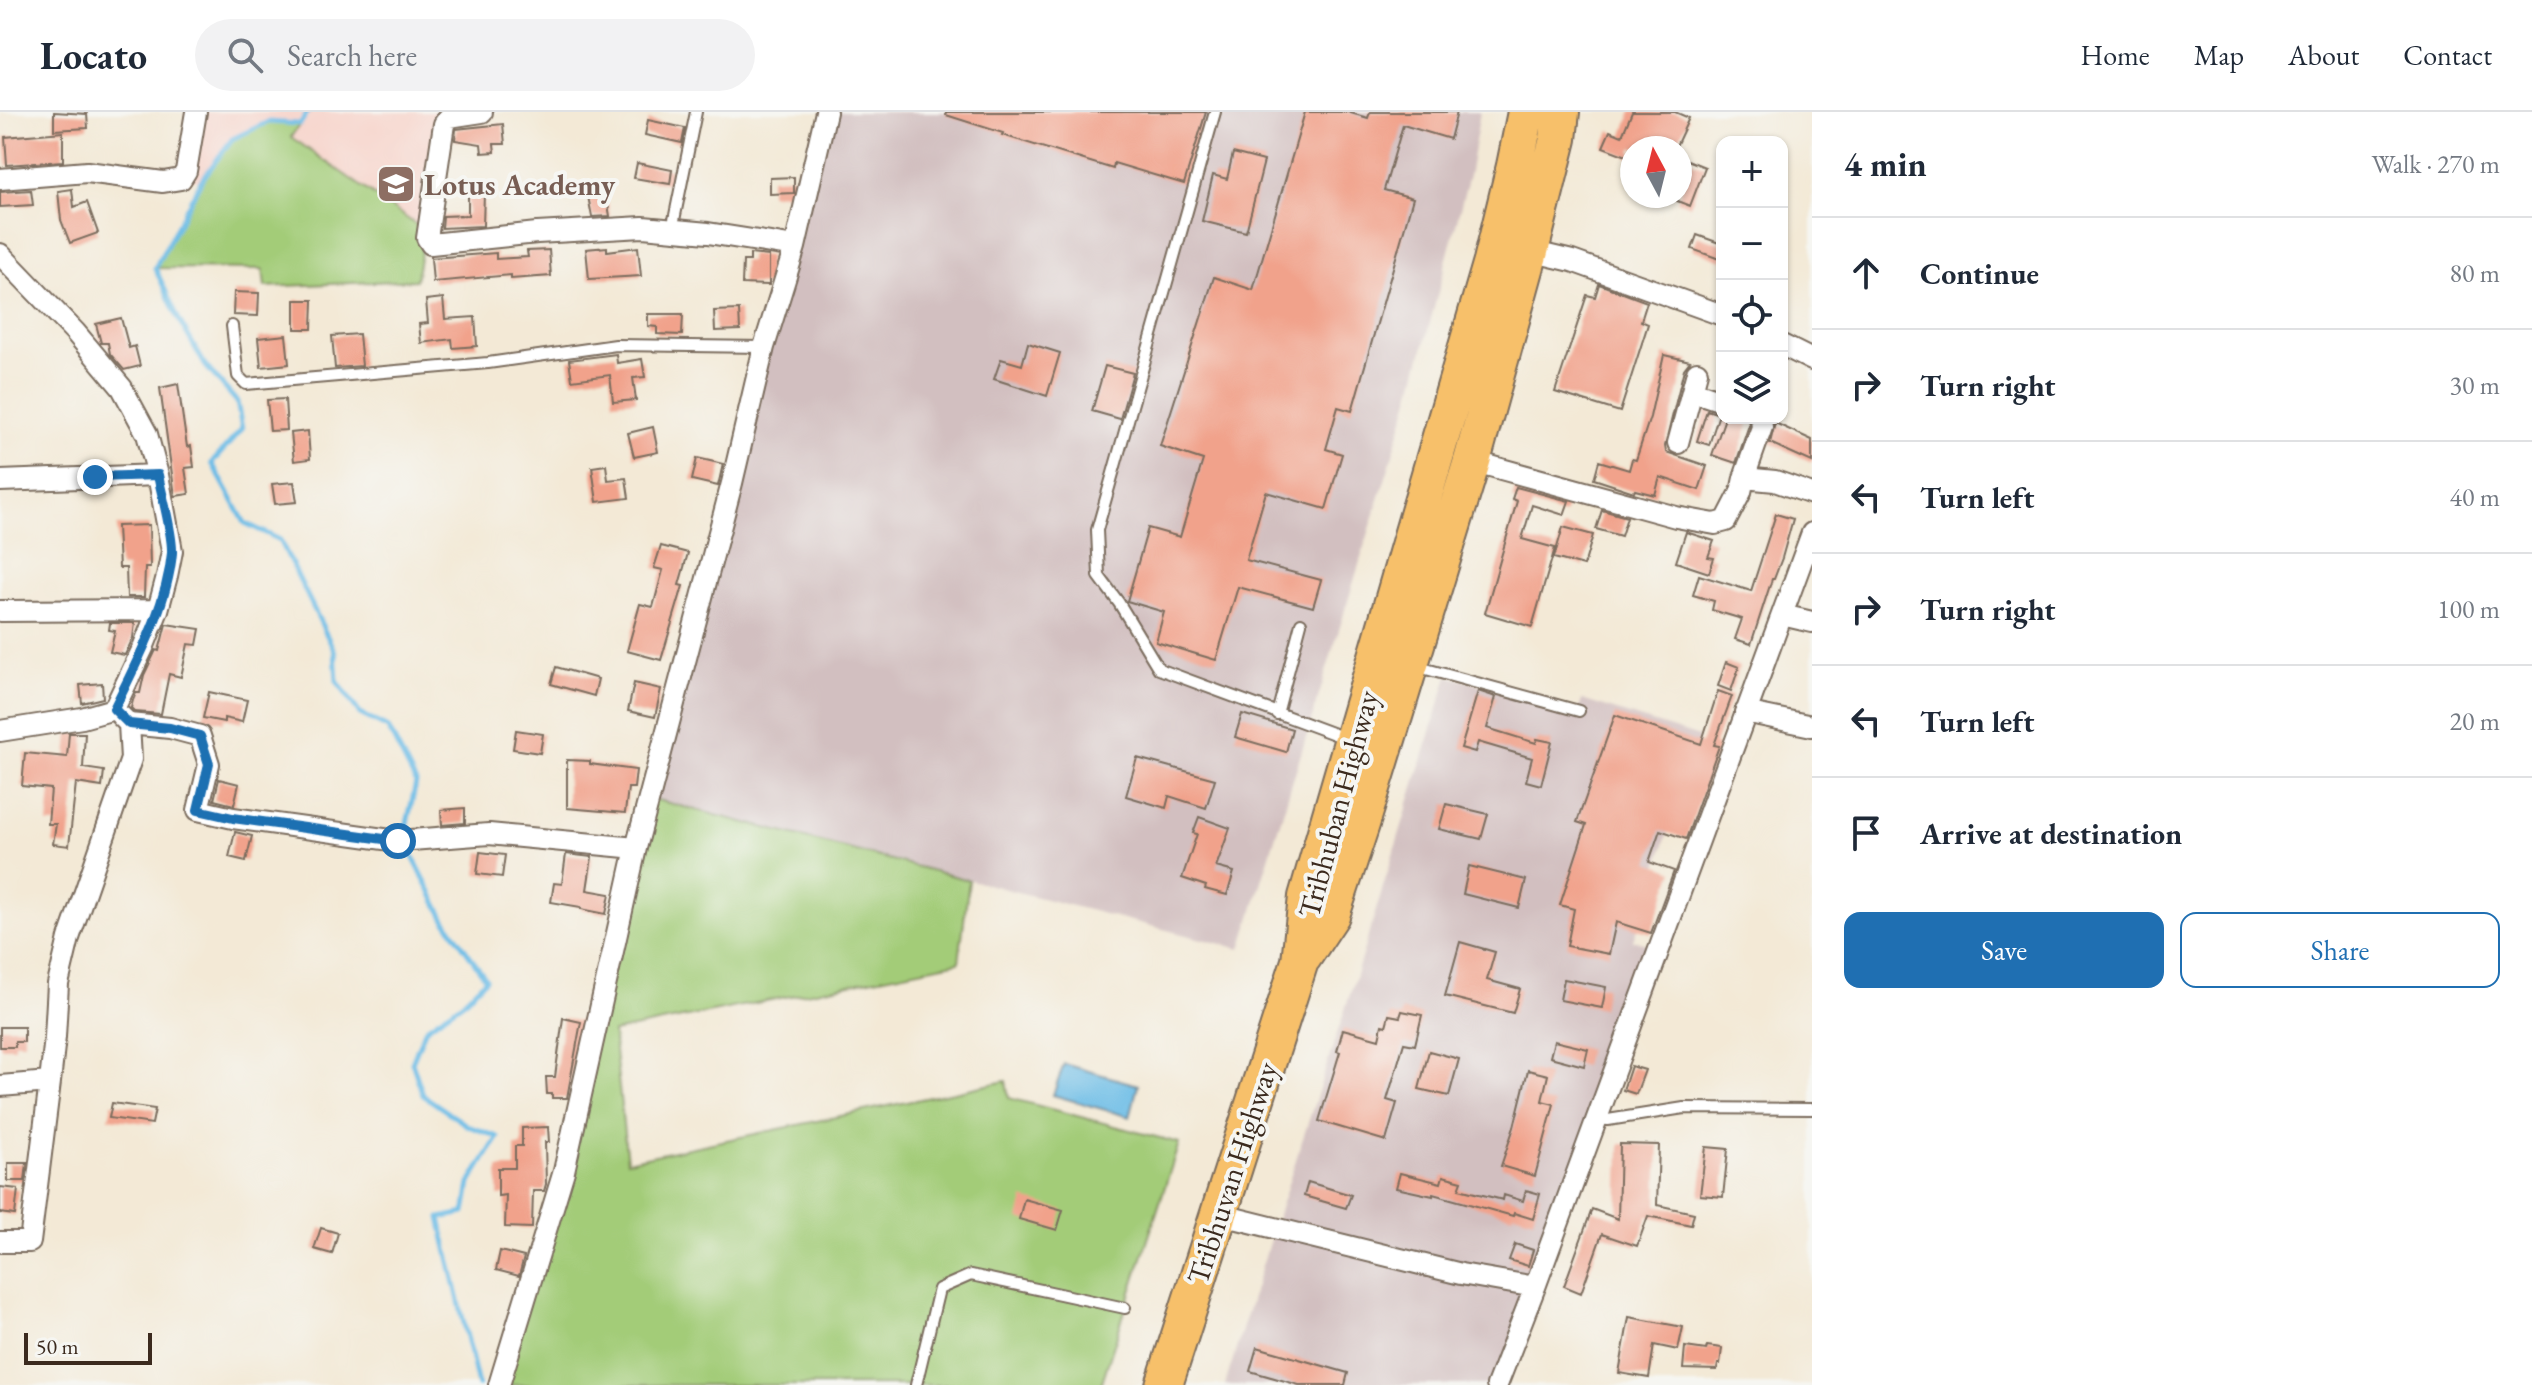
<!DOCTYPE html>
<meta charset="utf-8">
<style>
body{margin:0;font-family:"EB Garamond",serif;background:#f2f2f3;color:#1f2937}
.controls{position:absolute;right:24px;top:24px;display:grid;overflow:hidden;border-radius:16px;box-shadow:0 2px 6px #0004}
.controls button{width:72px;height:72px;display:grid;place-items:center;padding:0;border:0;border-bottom:2px solid #e0e1e3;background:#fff;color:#1f2937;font:40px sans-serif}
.compass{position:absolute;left:1620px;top:24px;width:72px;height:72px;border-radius:50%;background:#fff;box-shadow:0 2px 6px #0004;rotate:353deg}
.scale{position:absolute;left:24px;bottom:20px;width:128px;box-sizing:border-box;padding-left:8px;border:4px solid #3b2a1e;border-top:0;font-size:22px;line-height:28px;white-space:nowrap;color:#3b2a1e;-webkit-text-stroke:6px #f6f6f2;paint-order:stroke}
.stop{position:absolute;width:24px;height:24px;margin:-18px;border:6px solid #1f6fb2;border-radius:50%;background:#fff}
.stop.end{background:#1f6fb2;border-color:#fff;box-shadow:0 2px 8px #0008}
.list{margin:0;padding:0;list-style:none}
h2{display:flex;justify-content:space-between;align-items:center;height:104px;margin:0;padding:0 32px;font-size:34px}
h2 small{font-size:26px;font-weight:400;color:#747a83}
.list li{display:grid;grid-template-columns:52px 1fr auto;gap:24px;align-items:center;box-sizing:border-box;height:112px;padding:0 32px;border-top:2px solid #e0e1e3}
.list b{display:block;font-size:30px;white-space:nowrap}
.list em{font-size:26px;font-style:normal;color:#747a83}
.actions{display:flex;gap:16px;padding:24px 32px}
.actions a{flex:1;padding:18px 0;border:2px solid #1f6fb2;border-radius:16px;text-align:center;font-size:28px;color:#1f6fb2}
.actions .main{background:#1f6fb2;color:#fff}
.icon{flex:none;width:44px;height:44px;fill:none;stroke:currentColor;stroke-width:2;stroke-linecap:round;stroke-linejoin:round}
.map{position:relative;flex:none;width:1812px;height:1273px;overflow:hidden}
header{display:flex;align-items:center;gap:48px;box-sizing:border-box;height:112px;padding:0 40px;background:#fff;border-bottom:2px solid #e0e1e3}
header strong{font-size:38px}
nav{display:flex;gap:44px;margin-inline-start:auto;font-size:28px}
.search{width:560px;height:72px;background:#f2f2f3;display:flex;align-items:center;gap:20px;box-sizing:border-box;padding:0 28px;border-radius:44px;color:#747a83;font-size:30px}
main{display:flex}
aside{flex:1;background:#fff}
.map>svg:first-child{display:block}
.built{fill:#f7d1c8}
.industrial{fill:#d2bfc0}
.green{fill:#a3cc78;stroke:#6f7b4b;stroke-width:2}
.water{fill:#6bbce6;stroke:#537382;stroke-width:2}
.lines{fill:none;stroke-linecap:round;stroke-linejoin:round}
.stream{stroke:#6bbce6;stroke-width:5}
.building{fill:#f1a28b}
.lane-casing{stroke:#7b6d5e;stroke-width:14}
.street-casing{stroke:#7b6d5e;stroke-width:24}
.highway-casing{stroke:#7b6d5e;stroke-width:40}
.lane{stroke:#fff;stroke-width:10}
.street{stroke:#fff;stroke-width:20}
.highway{stroke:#f7c06b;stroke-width:36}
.route{stroke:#1f6fb2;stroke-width:10}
.labels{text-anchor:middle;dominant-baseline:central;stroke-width:8;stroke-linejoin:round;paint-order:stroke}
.education-label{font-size:30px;font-weight:bold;fill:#785e54;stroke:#f6f6f2;text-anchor:start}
.street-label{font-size:30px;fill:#3b2a1e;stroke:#f6f6f2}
</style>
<header>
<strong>Locato</strong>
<div class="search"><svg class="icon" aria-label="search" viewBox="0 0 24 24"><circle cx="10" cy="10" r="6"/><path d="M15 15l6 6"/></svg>Search here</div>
<nav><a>Home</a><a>Map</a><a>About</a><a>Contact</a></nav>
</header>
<main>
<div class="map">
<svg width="1812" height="1273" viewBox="0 0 1812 1273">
<rect width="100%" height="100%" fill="#f6f6f2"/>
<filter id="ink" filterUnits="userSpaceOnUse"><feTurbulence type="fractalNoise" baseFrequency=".0125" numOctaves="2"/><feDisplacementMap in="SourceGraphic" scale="16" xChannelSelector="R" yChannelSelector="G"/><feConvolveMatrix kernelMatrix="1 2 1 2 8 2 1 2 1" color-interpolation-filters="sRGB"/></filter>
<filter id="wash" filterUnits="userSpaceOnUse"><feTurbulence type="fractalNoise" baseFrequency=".006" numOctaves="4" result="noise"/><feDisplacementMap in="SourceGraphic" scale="32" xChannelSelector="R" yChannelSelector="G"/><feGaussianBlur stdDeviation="1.8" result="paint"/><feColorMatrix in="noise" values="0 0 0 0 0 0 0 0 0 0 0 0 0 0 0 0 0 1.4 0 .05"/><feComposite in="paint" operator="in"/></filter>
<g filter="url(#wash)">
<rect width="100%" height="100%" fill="#f3e9d6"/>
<!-- built -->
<path class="built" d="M198 0H452L425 119 291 25 299 13 232 27 201 69 182 65Z"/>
<!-- industrial -->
<path class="industrial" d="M826 0H1480L1470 59 1409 290 1241 837 649 686Z
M1448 564 1579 599 1582 588 1699 625 1633 828 1659 836 1497 1273H1225L1274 1115 1353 873Z"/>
<!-- green -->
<path class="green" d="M268 10 300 12 291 25 425 119 416 168 265 175 263 157 155 156 201 69 232 27Z
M649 686 969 768 959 850 613 920 627 1049 1006 969 1009 986 1179 1031 1101 1273H499L564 1059Z"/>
<!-- water -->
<path class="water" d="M1064 952 1138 973 1130 1005 1053 983Z"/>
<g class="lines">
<!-- stream -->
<path class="stream" d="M308 0 300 12 268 10 232 27 201 69 155 156 179 208 205 253 237 290 242 317 212 351 245 411 280 428 335 540 337 569 360 602 388 616 416 671 406 716
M410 739 444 806 486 867 462 891 426 916 412 950 423 983 468 1014 498 1025 470 1071 465 1101 440 1106 478 1273"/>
</g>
<g id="blocks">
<!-- building -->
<path class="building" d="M54 0 87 2 88 16 54 18Z
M946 0H1206L1184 72 1114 51 1113 57 1002 23 1003 21 946 3Z
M1305 0H1347L1368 6 1370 0H1457L1450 27 1403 13 1384 78 1413 86 1352 299 1338 295 1326 337 1342 342 1326 397 1266 380 1246 448 1321 468 1313 495 1238 475 1216 548 1156 530 1164 500 1127 489 1148 416 1180 425 1203 348 1160 334 1214 165 1253 178Z
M1632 0H1675L1689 6 1675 36H1632V46L1603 35 1610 19 1622 24Z
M648 8 685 16 682 31 645 23Z
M503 12 505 32H494L495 40 482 41 481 32 455 28 456 17Z
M63 20V49L7 53 5 25Z
M1233 41 1264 49 1246 120 1202 109 1213 63 1227 67Z
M1680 45 1705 55 1690 94 1677 89 1686 66 1680 64Z
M637 51 672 58 670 72 634 66Z
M794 65V81L770 82V66Z
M72 77 74 95 87 90 98 121 70 131 61 108 58 79Z
M31 78 33 93 0 95V80Z
M468 80H484L483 114 442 116 443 104 468 103Z
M606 81 610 104 592 105 588 84Z
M1697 123 1722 132V148L1692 137Z
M607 135V139L638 135 641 164 589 167 586 137Z
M549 138 551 164 511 167V163L433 170 431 146 496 141V147L528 145 527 139Z
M750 142 769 144V173L742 172 743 149H750Z
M1599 172 1647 190 1641 209 1648 212 1620 300 1555 280 1587 183 1595 185Z
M234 180 259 181 258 204 233 203Z
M443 186 445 207 475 205 477 234 453 236 452 227 421 231 419 212 428 211 426 188Z
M295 188H313L312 217H295Z
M739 198 740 218 715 219 714 199Z
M648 202H683L682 223 657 222V215L648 214Z
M121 206 129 236 135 234 140 254 124 258 110 242 108 231H101L96 212Z
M359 222 362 254 335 256 332 224Z
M286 223 289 252 261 255 258 226Z
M1028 231 1060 241 1047 284 994 267 1001 247 1022 253Z
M616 242 617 251 642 247 645 265 633 266 636 288 613 290 610 263 572 268 569 248Z
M1664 243 1690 249 1684 257 1665 334 1666 340 1707 354 1699 378 1660 365 1655 383 1635 378 1634 380 1594 367 1599 349 1629 358 1632 347 1636 348 1650 305Z
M1105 254 1133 261 1120 307 1092 299Z
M178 272 187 335 191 334 194 355 185 356 189 382 175 384 160 276Z
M285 287 287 318 270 319 267 288Z
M1707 298 1719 302 1709 333 1697 329Z
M1725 306H1748L1749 313 1736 351 1712 343Z
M1775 311 1812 328V350L1770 331Z
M653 315 658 340 634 345 628 321Z
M308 319 310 347 294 349 291 321Z
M697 346 723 352 718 374 692 368Z
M606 353 608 368 626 366 629 386 597 390 592 355Z
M294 370 297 390 275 392 272 372Z
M1516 375 1569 389 1564 403 1532 393 1522 427 1555 436 1532 515 1485 501 1517 389 1512 387Z
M1602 398 1627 405 1621 424 1596 417Z
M1776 402 1793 407 1782 446 1774 467H1772L1751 532 1735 527 1742 507 1712 498 1714 489 1693 483 1699 463 1751 479Z
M149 413 150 455H145L144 485H127L126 456H119L117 414Z
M1563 415 1593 423 1584 454 1554 446Z
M1686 420 1714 429 1708 445 1714 446 1709 461 1676 450Z
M661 434 688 441 679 473 683 474 661 548 627 539 640 492 653 495 663 458 654 456Z
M110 511H135L133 526 125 543 110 540 115 519 109 518Z
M166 512 200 517 197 533 188 532 181 565 169 562 161 602 135 600 131 596 133 588 136 581H140L144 563 156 538 159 539Z
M1726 550 1739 555 1731 579 1718 574Z
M556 555 598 567 594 584 551 572Z
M102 571 103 586 82 591 80 573Z
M634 571 661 577 655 605 628 599Z
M1478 579 1496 585 1487 616 1536 631 1537 627 1552 630 1541 673 1526 669 1532 646 1478 630 1475 640 1461 636Z
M1718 579 1732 584 1714 633 1719 634 1686 727 1660 718 1649 750 1674 759 1651 821 1616 810 1609 842 1567 834 1574 797 1560 793 1586 713 1577 710 1615 603 1701 632Z
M209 580 247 588 242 610 224 606V610L203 606Z
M1242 602 1292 617 1286 640 1235 625Z
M516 618 543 622 540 641 513 637Z
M69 621H85L83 656 104 659 102 675 76 671 69 734 53 732 56 712H48L51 677 22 674 25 641 67 645Z
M1137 646 1215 667 1206 696 1169 684 1166 696 1126 684Z
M567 648 590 649V652L636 658 634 676H628L625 701 567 696Z
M219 667 239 672 234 693 214 688Z
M1446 692 1488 702 1481 727 1439 717Z
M465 696V711L442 713 441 698Z
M1199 705 1230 716 1216 755 1234 760 1227 783 1205 777 1206 774 1182 766 1197 722 1193 721Z
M235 720 252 724 246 749 229 745Z
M480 740 505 743 502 765 477 762Z
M566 742 592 745 587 778 610 782 606 802 581 797V795L551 790 554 771 562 772Z
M1469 754 1526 768 1519 796 1463 782Z
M1460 830 1495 840 1487 868 1520 877 1513 901 1445 884Z
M1564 867 1606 875 1602 896 1560 888Z
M1402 899 1422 903 1415 933 1404 931 1387 988 1397 991 1386 1029 1319 1009 1340 940 1337 939 1343 917 1379 927 1382 913 1386 914 1389 903 1400 905Z
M563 906 581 910 567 986H552V982H547L546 965H555Z
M0 915H24V930H15V935H0Z
M1554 929 1588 937 1584 954 1550 945Z
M1429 939 1459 947 1449 984 1419 977Z
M1631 954 1645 958 1636 982 1623 978Z
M1528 958 1548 963 1542 989 1554 992 1535 1064 1501 1054 1514 1015Z
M112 991 155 997 152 1012 109 1006Z
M548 1015 549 1030H545L546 1072 544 1079H533L532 1116 505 1115 506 1083 498 1084V1056H515V1034H522V1016Z
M1620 1032 1659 1033 1657 1093 1694 1101 1691 1113 1648 1104 1637 1134 1602 1122 1581 1181 1564 1174 1592 1097 1618 1107Z
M1706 1035 1728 1037 1723 1085 1700 1083Z
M8 1051H27L25 1069H8Z
M1400 1061 1441 1071 1443 1064 1462 1069 1459 1077 1503 1088 1504 1083 1523 1089 1526 1078 1540 1082 1533 1107 1514 1101 1513 1104 1433 1082V1084L1396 1076Z
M1308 1070 1351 1083 1346 1096 1304 1084Z
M0 1075 18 1077 15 1103 0 1101Z
M1024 1087 1063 1098 1057 1118 1019 1107Z
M321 1116 338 1121 332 1142 314 1137Z
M1515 1132 1533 1138 1528 1154 1509 1148Z
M500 1139 524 1145 519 1164 496 1158Z
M1629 1205 1683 1215 1678 1238 1654 1233 1649 1266 1619 1261Z
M1707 1234 1722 1236 1720 1252H1718L1717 1258 1683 1257 1685 1235 1706 1238Z
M1257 1235 1348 1261 1345 1273H1299L1250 1259Z"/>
</g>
</g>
<g filter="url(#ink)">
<use href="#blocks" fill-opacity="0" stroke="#7b6d5e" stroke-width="2"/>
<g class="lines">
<!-- lane casing -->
<g class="lane-casing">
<path id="lane" d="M1215 0 1097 418 1099 464 1119 491 1159 557 1345 626
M672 118 696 0
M232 214 238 264 246 272 488 251 616 233 764 235
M1415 554 1579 599
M1277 602 1301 511
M1596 1007 1608 1008 1684 996 1812 997
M916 1273 939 1177 971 1163 1125 1196"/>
</g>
<!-- street casing -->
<g class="street-casing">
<path id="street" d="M482 0 449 5 444 12 427 126 431 132 537 121 643 115 708 121 795 135
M0 67 87 60 163 70 181 67 186 59 196 0
M1530 139 1572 149 1722 203
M0 142 75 220 122 276 147 322 158 363 172 439 167 464 158 498 143 536 114 597 82 606 0 619
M1782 233 1812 248
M1697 260 1692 279 1722 289
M1678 331 1692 279
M1472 349 1676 405 1715 412 1726 409 1741 380 1744 366 1775 369 1812 382
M1744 366 1762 315 1761 306
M0 369 158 363
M0 499 158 498
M1782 503 1812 510
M1745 600 1812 614
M129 612 170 616 200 624 209 652 198 698 233 706 398 729 489 722 636 736
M0 974 50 970 55 925 58 872 69 826 131 647 129 612 121 604
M1218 1102 1461 1162 1535 1175 1812 421
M0 1130H30L50 970
M499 1273 564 1059 636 736 732 371 764 235 795 135 826 0
M1497 1273 1535 1175"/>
</g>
<!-- highway casing -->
<g class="highway-casing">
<path id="highway" d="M1303 845 1331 803 1361 712 1472 349 1530 139 1558 27 1561 0
M1164 1273 1300 849 1307 785 1492 149 1515 54 1526 0"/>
</g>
<!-- lane -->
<use href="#lane" class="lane"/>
<!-- street -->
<use href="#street" class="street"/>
<!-- highway -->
<use href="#highway" class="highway"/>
</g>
</g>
<g class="lines" filter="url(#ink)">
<!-- route -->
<path class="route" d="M95 365 158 363C162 384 173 422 172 441 167 495 137 549 114 597L129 612 170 616 200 624 209 652 198 698 233 706 398 729"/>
</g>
<!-- icons -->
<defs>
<g id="school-square" transform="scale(2)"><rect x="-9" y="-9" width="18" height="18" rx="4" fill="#8d6e63" stroke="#f6f6f2"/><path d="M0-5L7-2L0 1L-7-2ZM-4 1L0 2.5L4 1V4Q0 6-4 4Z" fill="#fff"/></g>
</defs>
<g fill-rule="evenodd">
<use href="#school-square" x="396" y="72"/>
</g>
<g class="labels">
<!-- education labels -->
<g class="education-label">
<text x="424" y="72">Lotus Academy</text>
</g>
<!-- street labels -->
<g class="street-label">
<text transform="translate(1338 692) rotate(-75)">Tribhuban Highway</text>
<text transform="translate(1232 1061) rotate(-72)">Tribhuvan Highway</text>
</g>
</g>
</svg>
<div class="controls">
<button>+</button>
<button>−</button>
<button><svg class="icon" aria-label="locate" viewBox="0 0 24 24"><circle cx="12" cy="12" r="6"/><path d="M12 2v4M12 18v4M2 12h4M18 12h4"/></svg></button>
<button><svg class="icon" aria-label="layers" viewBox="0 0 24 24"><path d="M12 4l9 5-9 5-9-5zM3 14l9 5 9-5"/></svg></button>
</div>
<svg class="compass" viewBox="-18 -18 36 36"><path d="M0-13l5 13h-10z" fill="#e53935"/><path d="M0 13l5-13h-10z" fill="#747a83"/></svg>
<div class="scale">50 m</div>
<div class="stop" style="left:398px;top:729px"></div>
<div class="stop end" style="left:95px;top:365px"></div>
</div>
<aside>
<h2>4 min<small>Walk · 270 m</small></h2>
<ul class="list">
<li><svg class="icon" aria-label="ahead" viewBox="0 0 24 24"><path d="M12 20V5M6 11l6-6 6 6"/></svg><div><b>Continue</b></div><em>80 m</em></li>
<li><svg class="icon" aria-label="right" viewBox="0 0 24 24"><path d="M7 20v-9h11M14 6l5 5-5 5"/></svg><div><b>Turn right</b></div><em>30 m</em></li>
<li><svg class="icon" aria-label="left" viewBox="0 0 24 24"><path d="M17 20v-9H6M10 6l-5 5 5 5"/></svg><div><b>Turn left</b></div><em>40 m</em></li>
<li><svg class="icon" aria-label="right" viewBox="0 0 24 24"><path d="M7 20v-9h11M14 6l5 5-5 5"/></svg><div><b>Turn right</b></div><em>100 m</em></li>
<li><svg class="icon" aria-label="left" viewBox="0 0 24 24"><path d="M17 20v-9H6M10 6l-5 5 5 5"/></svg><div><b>Turn left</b></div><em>20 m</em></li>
<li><svg class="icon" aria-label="arrive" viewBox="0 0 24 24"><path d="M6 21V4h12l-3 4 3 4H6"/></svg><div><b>Arrive at destination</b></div></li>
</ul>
<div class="actions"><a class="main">Save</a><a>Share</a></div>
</aside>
</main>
